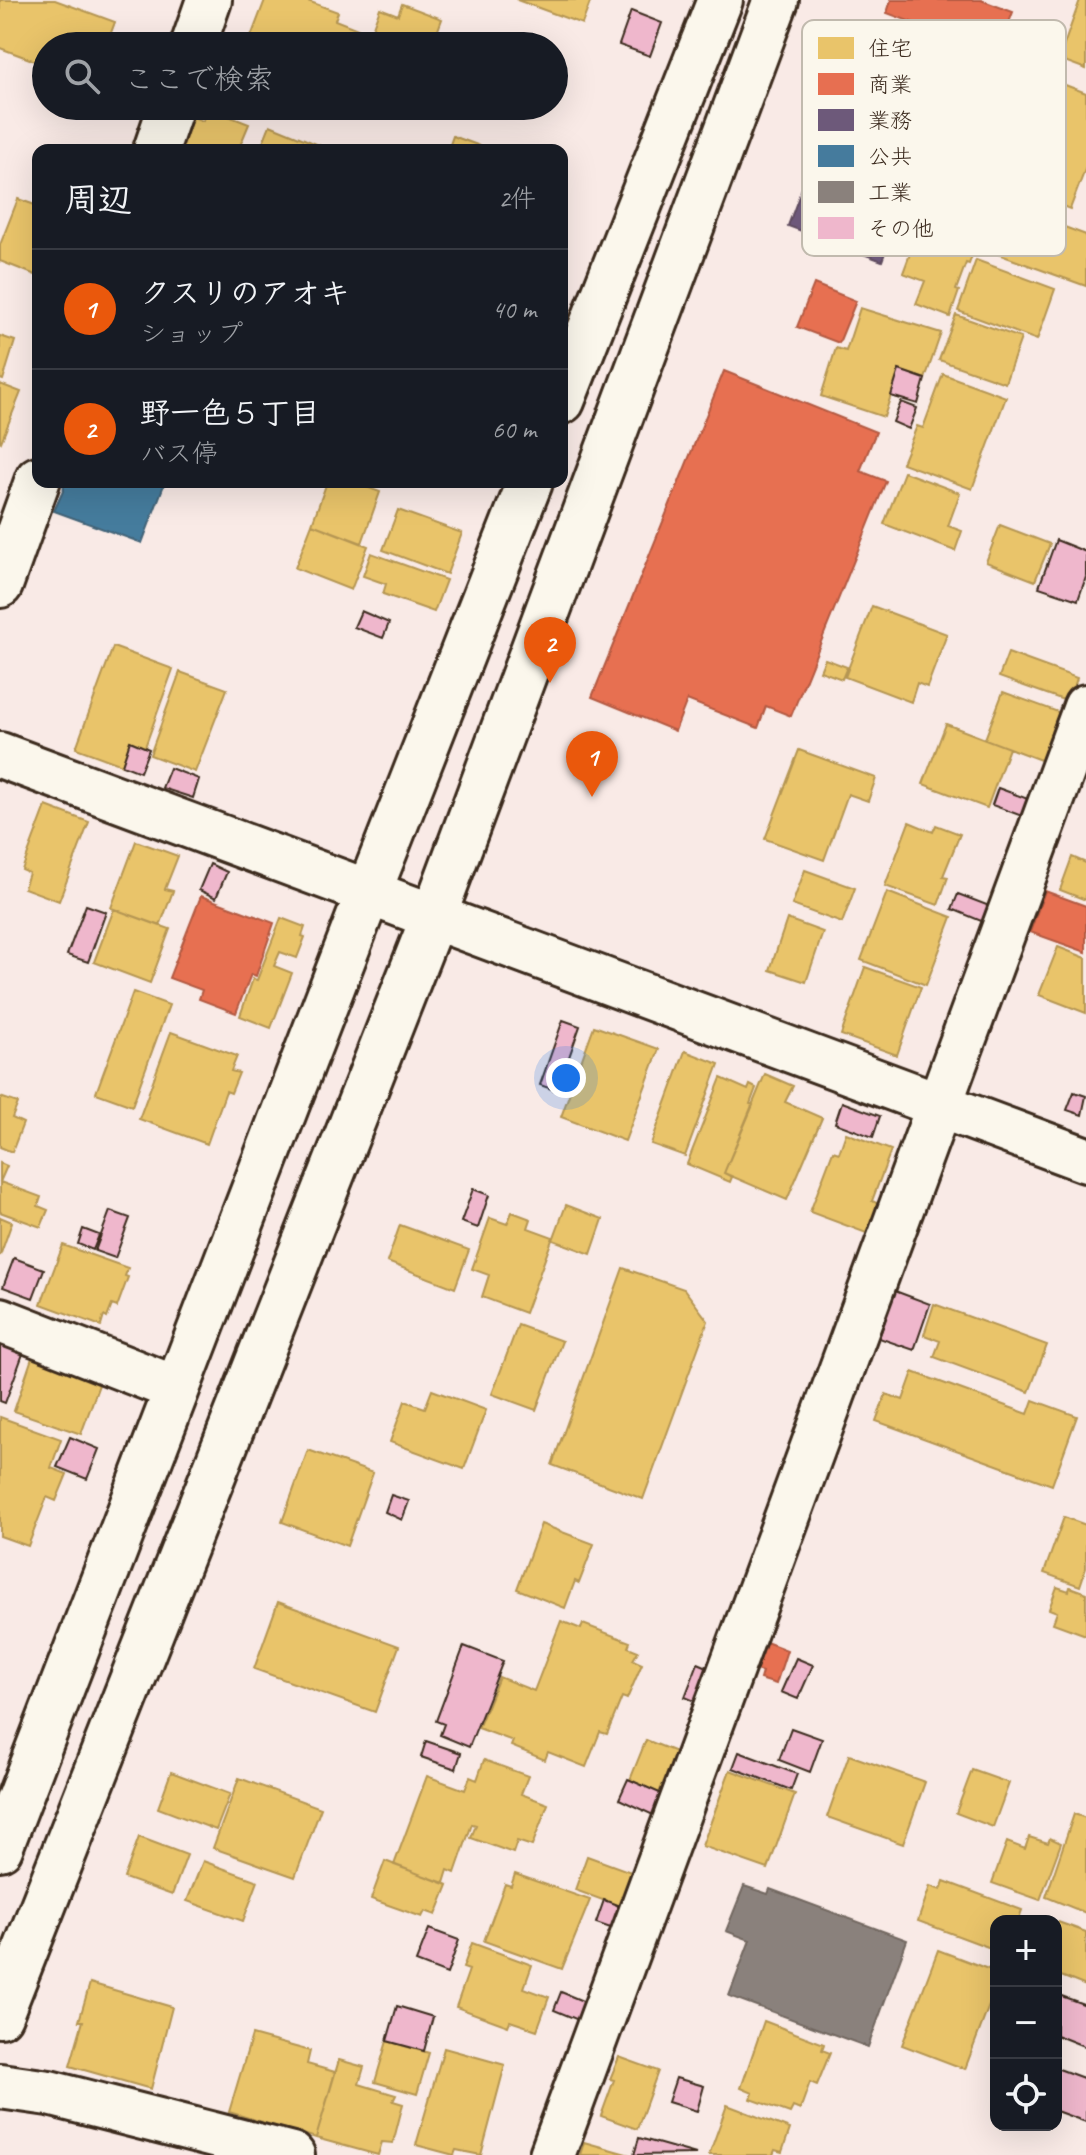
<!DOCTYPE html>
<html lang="ja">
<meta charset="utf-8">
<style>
body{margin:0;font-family:Caveat,"Klee One",sans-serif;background:#20242c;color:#f1f3f6}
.controls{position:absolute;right:24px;bottom:24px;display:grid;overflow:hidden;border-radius:16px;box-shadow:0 8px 32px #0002}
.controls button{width:72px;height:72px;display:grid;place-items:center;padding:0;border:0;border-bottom:2px solid #363941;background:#171b24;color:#f1f3f6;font:40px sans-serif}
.you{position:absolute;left:566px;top:1078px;width:28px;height:28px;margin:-20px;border:6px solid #fff;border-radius:50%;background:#1a73e8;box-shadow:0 0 0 12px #1a73e833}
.badge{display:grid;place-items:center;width:52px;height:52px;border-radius:50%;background:#ea580c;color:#fff;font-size:26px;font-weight:700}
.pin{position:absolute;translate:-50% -66px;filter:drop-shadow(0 2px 4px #0008)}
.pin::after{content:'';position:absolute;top:42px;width:28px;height:24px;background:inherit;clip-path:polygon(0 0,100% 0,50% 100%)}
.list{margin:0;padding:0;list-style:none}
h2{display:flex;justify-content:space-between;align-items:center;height:104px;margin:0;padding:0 32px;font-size:34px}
h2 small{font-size:26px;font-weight:400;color:#9ea1a6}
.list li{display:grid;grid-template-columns:52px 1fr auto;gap:24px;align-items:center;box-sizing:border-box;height:120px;padding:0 32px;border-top:2px solid #363941}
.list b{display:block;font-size:30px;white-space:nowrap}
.list p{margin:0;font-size:26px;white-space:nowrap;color:#9ea1a6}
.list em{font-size:26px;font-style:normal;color:#9ea1a6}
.icon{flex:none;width:44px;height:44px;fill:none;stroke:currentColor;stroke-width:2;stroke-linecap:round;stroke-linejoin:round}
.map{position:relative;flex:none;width:1086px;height:2155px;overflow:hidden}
.search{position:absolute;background:#171b24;box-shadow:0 8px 32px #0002;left:32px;top:32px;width:536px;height:88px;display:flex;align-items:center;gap:20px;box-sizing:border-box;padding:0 28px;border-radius:44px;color:#9ea1a6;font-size:30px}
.panel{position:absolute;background:#171b24;box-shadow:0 8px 32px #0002;left:32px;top:144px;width:536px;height:344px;border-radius:16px}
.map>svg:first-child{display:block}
.homes{fill:#e9c46a;stroke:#b59653;stroke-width:2}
.shops{fill:#e76f51;stroke:#b35a42;stroke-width:2}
.offices{fill:#6d597a;stroke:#5e4b5e;stroke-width:2}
.public{fill:#457b9d;stroke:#426377;stroke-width:2}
.industry{fill:#8a817c;stroke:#726760;stroke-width:2}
.building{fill:#efb7cc;stroke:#3b2a1e;stroke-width:2}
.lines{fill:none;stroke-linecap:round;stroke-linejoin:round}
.minor-casing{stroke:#3b2a1e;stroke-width:50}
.minor{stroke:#fbf7ec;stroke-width:44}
.key{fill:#fbf7ec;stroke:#c1baae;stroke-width:2}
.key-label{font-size:22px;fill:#3b2a1e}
</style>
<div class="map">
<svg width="1086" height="2155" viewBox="0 0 1086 2155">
<rect width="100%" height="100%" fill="#f9eae6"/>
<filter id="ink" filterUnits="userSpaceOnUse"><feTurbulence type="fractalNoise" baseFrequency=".0125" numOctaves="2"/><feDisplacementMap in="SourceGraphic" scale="16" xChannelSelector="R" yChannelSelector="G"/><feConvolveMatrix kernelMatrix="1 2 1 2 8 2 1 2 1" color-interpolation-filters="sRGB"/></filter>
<g filter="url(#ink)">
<!-- homes -->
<path class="homes" d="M0 0H55L115 22 106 46H46V65L0 48Z
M265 0H305L338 12 335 20 358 29 352 46H274L251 37Z
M517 0H591L582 24Z
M1080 0H1086V69L1059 59Z
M402 4 442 19 432 46H366L380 8 398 15Z
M1047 78 1086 93V167L1070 209 1007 186Z
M208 108 249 124 239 148 244 150H180L193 117 203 121Z
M270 125 319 145 317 150H260Z
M453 136 491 150H448Z
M950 198 988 212 969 264 966 263 956 290 959 291 950 317 916 304 925 281 903 273 924 216 929 218 932 209 945 214Z
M18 199 38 206V276L0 261V245Z
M1000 203 1086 235V286L984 249Z
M976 260 1055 289 1037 340 958 311Z
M860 308 941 333 925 379 899 370 884 417 821 396 836 348 846 351Z
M956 315 1021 338 1005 383 939 360Z
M0 336 15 341 3 380 0 379Z
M943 374 1006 397 972 489 902 463 917 426 923 428Z
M0 384 21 392 1 442 0 441Z
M904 472 960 493 948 526 962 531 955 551 884 524Z
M327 482H353L380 492 362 543 312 524Z
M398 510 462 533 447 574 383 550Z
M312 524 368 546 351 590 295 568Z
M1000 525 1050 544 1035 581 986 562Z
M371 553 446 580 434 612 383 594 386 584 363 576Z
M872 606 947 634 927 687 917 683 911 702 845 677Z
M113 647 173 669 145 747 130 741 122 765 76 748Z
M1008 653 1077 678 1069 702 999 677Z
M825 659 847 667 842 679 820 671Z
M180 672 227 689 195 772 150 755Z
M1003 692 1061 713 1043 761 985 739Z
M946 724 1009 748 987 808 923 784Z
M799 750 876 778 868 801 848 794 824 860 765 839Z
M46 806 89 822 59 901 24 888 29 873 22 870Z
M909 822 933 832 936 825 960 834 943 876 948 877 938 905 885 886Z
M136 841 178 856 165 889 173 891 160 926 111 908Z
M1072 857 1086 863V900L1060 890Z
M805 870 855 888 842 923 792 905Z
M887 892 952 917 926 985 861 960Z
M114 909 170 929 150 983 94 962Z
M281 918 305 927 302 936 305 937 297 958 280 952 274 966 292 973 271 1028 240 1016 253 979 257 980Z
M787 919 823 932 806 982 770 970Z
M1058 947 1086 958V1013L1039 995Z
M865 967 921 987 897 1055 841 1035Z
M133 992 169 1005 132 1106 96 1093Z
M594 1026 659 1049 625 1141 561 1117Z
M171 1032 237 1056 231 1071 239 1073 231 1093 226 1091 207 1144 139 1119Z
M685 1051 719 1064 685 1156 651 1144Z
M765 1074 793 1086 785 1102 822 1118 787 1200 724 1173Z
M721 1078 748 1090 750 1085 756 1088 750 1104 753 1105 724 1173 732 1177 730 1182 687 1164Z
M0 1097 18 1103 12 1118 23 1123 12 1152 0 1147Z
M846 1133 891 1150 872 1201 879 1204 869 1234 810 1212 833 1151 839 1153Z
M0 1163 7 1166 0 1182 41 1197 38 1206 48 1210 41 1227 0 1212Z
M566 1205 603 1219 591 1254 553 1240Z
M512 1212 531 1219 528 1228 553 1237 525 1313 482 1297 489 1275 472 1269 490 1218 507 1224Z
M0 1217 12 1222 0 1256Z
M400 1225 469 1250 455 1288 387 1262Z
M63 1245 128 1268 125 1276 128 1277 117 1307 112 1305 107 1318 104 1316 101 1326 41 1304Z
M623 1268 684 1289 708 1321 643 1499 552 1465Z
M934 1304 1047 1345 1029 1392 934 1357 940 1341 924 1335Z
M518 1325 562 1341 536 1410 492 1394Z
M33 1355 101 1379 81 1434 14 1411Z
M913 1372 1028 1414 1033 1400 1077 1416 1052 1485 876 1421 886 1394 903 1400Z
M432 1390 486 1410 464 1469 390 1442 405 1401 425 1408Z
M0 1417 61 1439 51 1468 67 1474 56 1501 47 1497 28 1546 0 1536Z
M308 1450 373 1473 347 1546 282 1522Z
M1064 1517 1086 1525V1568L1080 1586 1044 1573Z
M541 1524 594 1544 579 1583 575 1581 565 1608 517 1589Z
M1057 1587 1069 1591 1070 1587 1086 1593V1635L1053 1623 1057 1612 1049 1609Z
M278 1602 399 1646 375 1712 254 1669Z
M561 1621 581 1629 583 1624 630 1642 628 1647 638 1651 633 1660 642 1664 627 1699 622 1697 607 1734 600 1732 586 1767 548 1752 545 1760 511 1746 513 1741 478 1728 499 1677 534 1691Z
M646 1740 676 1752 659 1793 630 1780Z
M849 1755 925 1782 903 1844 827 1817Z
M484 1760 528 1776 521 1794 548 1804 532 1846 517 1841 513 1853 471 1838 476 1825 472 1824 455 1873 448 1870 444 1883 394 1865 427 1776 465 1790 470 1777 477 1780Z
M730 1770 795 1794 768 1869 702 1846Z
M972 1770 1009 1783 993 1827 956 1813Z
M171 1772 230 1794 216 1830 158 1808Z
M239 1778 321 1808 295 1877 213 1848Z
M1074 1814 1086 1818V1913L1046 1897Z
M139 1837 187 1855 172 1895 124 1878Z
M1029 1837 1048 1843 1050 1838 1061 1843 1040 1900 992 1883 1007 1842 1025 1849Z
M587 1856 634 1873 622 1907 575 1890Z
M203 1861 258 1881 243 1921 187 1901Z
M385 1861 448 1885 436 1915 425 1911 422 1917 371 1899Z
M515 1874 590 1900 562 1969 484 1941 505 1884 511 1886Z
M944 1881 1022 1910 1018 1921H996V1950L918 1921 930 1886 941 1890Z
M1058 1922 1086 1932V1986L1056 1974V1928Z
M472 1943 532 1965 524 1988 549 1997 537 2030 510 2021 508 2026 456 2007 469 1970 463 1968Z
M938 1950 996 1972V1987L965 2069 902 2045Z
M90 1983 172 2007 151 2089 70 2066 83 2021H79Z
M764 2021 824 2044 822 2050 830 2053 817 2085 810 2082 800 2110 793 2107 790 2113 751 2099 753 2093 741 2088Z
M252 2035 310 2051 307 2064 335 2072 316 2138 229 2112Z
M387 2041 429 2053 417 2094 375 2082Z
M444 2048 505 2065 481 2155 456 2150 454 2155 416 2145Z
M619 2057 658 2071 637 2129 601 2116 614 2080 610 2079Z
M339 2060 364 2067 359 2084 396 2095 393 2101 403 2104 393 2143 382 2142 378 2155 316 2138Z
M727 2105 790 2129 782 2152 775 2150 773 2155H709Z
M584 2142 630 2155H580Z"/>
<!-- shops -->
<path class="shops" d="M891 0H981L1013 12 997 54 887 13Z
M814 284 856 301 839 343 797 327Z
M724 371 876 432 860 471 886 481 791 716 766 706 758 728 687 700 675 731 592 697Z
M1045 891 1086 906V952L1030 932Z
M201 896 274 923 256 976 251 974 236 1013 199 999 202 990 169 978Z
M766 1642 787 1650 776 1684 760 1679 762 1672 756 1670Z"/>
<!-- offices -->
<path class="offices" d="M816 150 905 183 903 188 908 190 882 261 788 226Z"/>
<!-- public -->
<path class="public" d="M63 482H165L142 543 54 511 64 489Z"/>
<!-- industry -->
<path class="industry" d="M744 1886 768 1894 770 1889 907 1940 868 2047 729 1996 750 1940 726 1931Z"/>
<!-- building -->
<path class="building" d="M631 11 662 23 650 56 619 45Z
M899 370 925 379 918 404 891 396Z
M901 402 917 408 909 429 893 422Z
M1056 540 1086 552V577L1078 600 1039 587Z
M361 611 389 623 383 638 354 627Z
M130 741 149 749 140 772 122 765Z
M170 768 199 779 193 798 162 788Z
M998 788 1028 799 1022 816 992 805Z
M210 864 227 872 216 898 199 890Z
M958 894 992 907 986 923 952 909Z
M86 905 106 912 88 962 67 955Z
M563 1020 580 1026 557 1091 540 1085Z
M1074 1092 1086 1096 1082 1115 1067 1110Z
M842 1102 880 1116 873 1137 835 1123Z
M473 1189 489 1195 478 1228 461 1222Z
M110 1211 130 1218 115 1258 95 1251Z
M83 1229 99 1235 93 1250 78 1244Z
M14 1258 44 1269 33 1298 3 1287Z
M895 1291 930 1304 914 1350 879 1338Z
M0 1330 28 1340 5 1403 0 1401Z
M70 1437 99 1449 87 1479 57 1467Z
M391 1495 409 1501 402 1520 385 1512Z
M464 1646 503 1661 469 1747 440 1735 444 1724 436 1721Z
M796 1658 813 1665 798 1699 781 1692Z
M698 1663 717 1671 704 1705 685 1697Z
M791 1728 822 1739 810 1772 779 1760Z
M426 1741 461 1753 456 1769 421 1757Z
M739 1752 797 1774 791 1790 733 1768Z
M628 1779 662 1794 653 1815 619 1799Z
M604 1900 630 1910 622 1932 596 1923Z
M429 1929 459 1940 447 1974 416 1962Z
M561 1992 595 2006 588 2024 554 2010Z
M1056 1994 1086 2005V2047L1056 2035Z
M397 2006 433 2017 424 2051 387 2041Z
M1056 2068 1086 2079V2122L1056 2111Z
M676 2078 704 2086 697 2111 668 2102Z
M639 2138 696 2154 634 2155Z"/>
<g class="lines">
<!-- minor casing -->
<g class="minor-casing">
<path id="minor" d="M193 46 209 0
M156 150 171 106
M562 401 720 0
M0 585 38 479
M0 755 1086 1160
M0 1320 177 1389
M0 1848 368 894 530 482
M0 2015 433 918 776 0
M0 2086 49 2093 292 2155
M552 2155 1086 707"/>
</g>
<!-- minor -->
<use href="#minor" class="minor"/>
</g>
</g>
<!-- legend -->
<rect x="802" y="20" width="264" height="236" rx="12" class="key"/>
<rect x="818" y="37" width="36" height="22" fill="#e9c46a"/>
<rect x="818" y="73" width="36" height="22" fill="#e76f51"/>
<rect x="818" y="109" width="36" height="22" fill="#6d597a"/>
<rect x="818" y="145" width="36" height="22" fill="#457b9d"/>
<rect x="818" y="181" width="36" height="22" fill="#8a817c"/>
<rect x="818" y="217" width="36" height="22" fill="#efb7cc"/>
<g class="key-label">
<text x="868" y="56">住宅</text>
<text x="868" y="92">商業</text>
<text x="868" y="128">業務</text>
<text x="868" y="164">公共</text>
<text x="868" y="200">工業</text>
<text x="868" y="236">その他</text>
</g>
</svg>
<div class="controls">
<button>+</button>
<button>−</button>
<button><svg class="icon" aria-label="locate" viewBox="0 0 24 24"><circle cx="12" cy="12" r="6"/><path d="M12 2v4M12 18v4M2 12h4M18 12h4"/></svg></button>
</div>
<div class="you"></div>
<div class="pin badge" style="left:592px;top:797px">1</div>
<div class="pin badge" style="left:550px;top:683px">2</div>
<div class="search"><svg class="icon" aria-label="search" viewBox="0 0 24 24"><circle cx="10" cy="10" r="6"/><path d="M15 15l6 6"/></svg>ここで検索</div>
<section class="panel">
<h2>周辺<small>2件</small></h2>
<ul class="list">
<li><span class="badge">1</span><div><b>クスリのアオキ</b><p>ショップ</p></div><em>40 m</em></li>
<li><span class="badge">2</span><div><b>野一色５丁目</b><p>バス停</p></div><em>60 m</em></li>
</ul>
</section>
</div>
